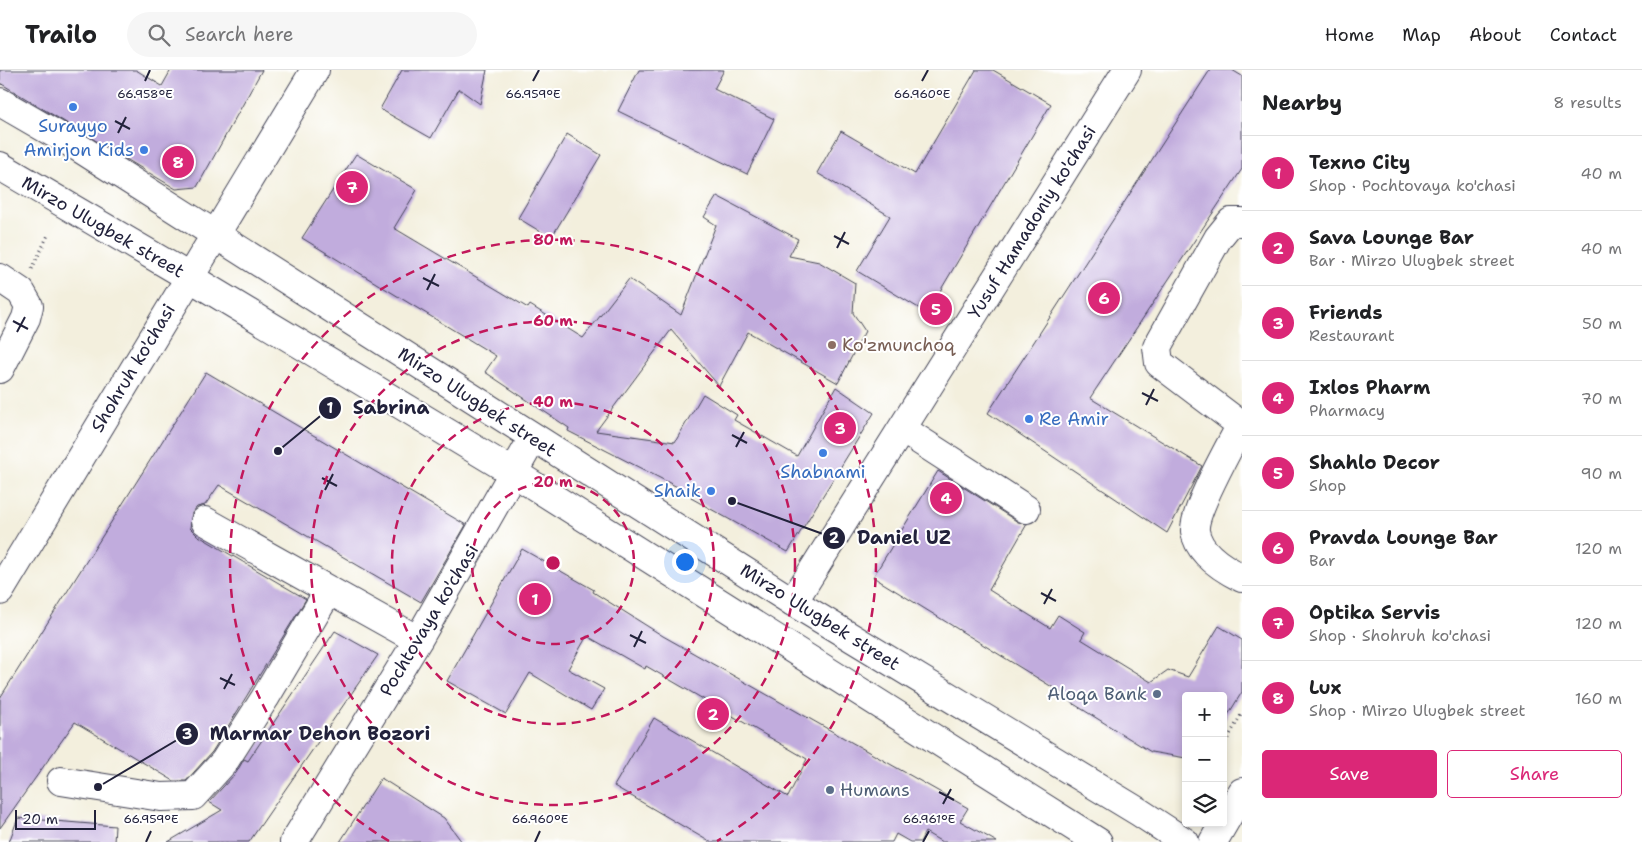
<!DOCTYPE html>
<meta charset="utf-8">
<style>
body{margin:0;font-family:"Shantell Sans",sans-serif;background:#f6f6f6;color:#202124}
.controls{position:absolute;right:15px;bottom:15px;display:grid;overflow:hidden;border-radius:5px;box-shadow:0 2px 8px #0003}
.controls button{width:45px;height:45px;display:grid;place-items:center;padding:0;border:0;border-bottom:1px solid #e0e0e0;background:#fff;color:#202124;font:25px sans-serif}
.scale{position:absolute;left:15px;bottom:12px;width:81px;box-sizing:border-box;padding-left:5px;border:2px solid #22223b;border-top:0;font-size:14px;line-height:18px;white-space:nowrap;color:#22223b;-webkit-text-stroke:4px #fff;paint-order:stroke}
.you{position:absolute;left:684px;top:491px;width:18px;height:18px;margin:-12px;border:4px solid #fff;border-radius:50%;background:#1a73e8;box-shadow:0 0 0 8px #1a73e833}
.badge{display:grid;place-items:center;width:32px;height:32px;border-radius:50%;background:#db2777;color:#fff;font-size:16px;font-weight:700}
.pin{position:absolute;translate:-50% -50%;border:2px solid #fff;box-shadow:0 1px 5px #0006}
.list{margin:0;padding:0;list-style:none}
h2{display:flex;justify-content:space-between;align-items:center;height:65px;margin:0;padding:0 20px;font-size:21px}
h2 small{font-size:16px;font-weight:400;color:#757577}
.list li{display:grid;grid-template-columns:32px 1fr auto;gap:15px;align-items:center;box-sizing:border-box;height:75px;padding:0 20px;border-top:1px solid #e0e0e0}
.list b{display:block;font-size:19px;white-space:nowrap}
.list p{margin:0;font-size:16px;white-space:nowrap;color:#757577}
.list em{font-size:16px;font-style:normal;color:#757577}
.actions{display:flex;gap:10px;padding:15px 20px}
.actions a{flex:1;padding:11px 0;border:1px solid #db2777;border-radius:5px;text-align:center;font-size:18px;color:#db2777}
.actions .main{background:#db2777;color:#fff}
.icon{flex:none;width:28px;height:28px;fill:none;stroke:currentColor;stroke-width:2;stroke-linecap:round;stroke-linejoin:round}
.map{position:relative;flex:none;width:1242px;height:772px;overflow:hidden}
header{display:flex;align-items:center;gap:30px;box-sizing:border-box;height:70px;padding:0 25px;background:#fff;border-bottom:1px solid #e0e0e0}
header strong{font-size:24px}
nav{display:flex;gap:28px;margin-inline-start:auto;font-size:18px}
.search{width:350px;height:45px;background:#f6f6f6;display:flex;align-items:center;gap:12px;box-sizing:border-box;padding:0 18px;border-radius:28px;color:#757577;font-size:19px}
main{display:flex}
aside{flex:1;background:#fff}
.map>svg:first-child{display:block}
.building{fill:#c1acdd}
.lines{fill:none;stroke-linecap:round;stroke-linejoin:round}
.minor-casing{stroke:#414153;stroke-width:30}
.major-casing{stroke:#414153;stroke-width:30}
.path{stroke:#414153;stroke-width:3;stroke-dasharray:1 4;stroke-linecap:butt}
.minor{stroke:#fff;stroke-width:28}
.major{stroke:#fff;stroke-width:28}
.ticks{fill:none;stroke:#22223b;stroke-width:2}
.ring{fill:none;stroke:#c2185b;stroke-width:2.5;stroke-dasharray:9 6}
.shop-dot{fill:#3f7fe0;stroke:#fff;stroke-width:2}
.education-dot{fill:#8d6e63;stroke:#fff;stroke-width:2}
.service-dot{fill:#5c6f8a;stroke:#fff;stroke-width:2}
.labels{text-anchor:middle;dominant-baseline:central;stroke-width:4;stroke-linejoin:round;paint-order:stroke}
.shop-label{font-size:18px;fill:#366cbe;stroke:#fff}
.street-label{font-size:18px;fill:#22223b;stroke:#fff}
.education-label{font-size:18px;fill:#785e54;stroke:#fff;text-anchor:start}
.service-label{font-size:18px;fill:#4e5e75;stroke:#fff;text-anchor:end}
.ticks-label{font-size:12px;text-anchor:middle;fill:#22223b;stroke:#fff;stroke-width:4;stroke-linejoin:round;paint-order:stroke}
.centre{fill:#c2185b;stroke:#fff;stroke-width:2.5}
.ring-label{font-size:15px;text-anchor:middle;font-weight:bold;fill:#c2185b;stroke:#fff;stroke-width:4;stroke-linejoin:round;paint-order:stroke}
.leader{fill:none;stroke:#22223b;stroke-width:2}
.callout-dot{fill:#22223b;stroke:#fff;stroke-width:2}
.mark-label{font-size:15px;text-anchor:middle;font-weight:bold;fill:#fff}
.callout-label{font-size:19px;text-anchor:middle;font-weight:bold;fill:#22223b;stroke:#fff;stroke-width:4;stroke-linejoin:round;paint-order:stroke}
</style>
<header>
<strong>Trailo</strong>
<div class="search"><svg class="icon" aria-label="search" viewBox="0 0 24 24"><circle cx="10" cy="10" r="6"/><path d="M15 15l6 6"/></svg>Search here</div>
<nav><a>Home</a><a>Map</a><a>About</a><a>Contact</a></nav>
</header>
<main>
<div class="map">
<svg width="1242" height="772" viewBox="0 0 1242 772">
<rect width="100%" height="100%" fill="#fff"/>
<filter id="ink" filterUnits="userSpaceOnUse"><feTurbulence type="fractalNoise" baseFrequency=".02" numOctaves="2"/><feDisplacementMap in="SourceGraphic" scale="10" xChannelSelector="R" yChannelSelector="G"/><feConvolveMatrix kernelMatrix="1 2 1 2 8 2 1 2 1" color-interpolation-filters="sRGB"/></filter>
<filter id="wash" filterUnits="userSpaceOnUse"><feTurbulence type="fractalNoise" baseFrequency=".0096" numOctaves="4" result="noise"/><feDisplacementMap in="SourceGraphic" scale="20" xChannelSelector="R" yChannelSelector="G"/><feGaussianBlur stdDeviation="1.12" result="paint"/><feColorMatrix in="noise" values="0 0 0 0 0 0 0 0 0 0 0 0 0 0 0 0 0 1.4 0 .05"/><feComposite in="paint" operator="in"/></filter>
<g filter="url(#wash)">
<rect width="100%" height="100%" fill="#f3efdd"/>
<g id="blocks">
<!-- building -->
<path class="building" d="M0 0H136L162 16 171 0H262L197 117 176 119 0 13Z
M402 0H487L480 34 459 19 431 68 380 39Z
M639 0H724L714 19 774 49 747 104 618 41Z
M976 0H993L1051 34 927 243 857 201 890 146 817 103 841 61 915 104Z
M1210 0H1232L1242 6V99L1090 328 1202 396 1167 463 988 343Z
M567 64 601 85 551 168 518 148Z
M356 84 417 120 394 158 528 238 530 235 583 268 629 209 681 245 716 155 704 147 717 126 798 169 789 186 819 192 855 213 853 243 865 261 838 313 748 262 719 316 671 260 596 361 675 372 703 324 737 345 734 350 797 386 836 317 874 343 788 482 691 428 693 425 568 361 569 358 485 302 496 286 302 168Z
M206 302 466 455 421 532 219 415 205 435 197 437 192 443 190 458 197 465 306 529 232 650 212 682 186 711H174L75 652 0 758V628Z
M938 401 1018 452 1027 454 989 520 1050 558 1058 545 1085 562 1081 569 1151 612 1168 600 1188 607 1219 556 1242 570V622L1223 653V626H1186V688L1151 682 1069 631 1070 628 873 507Z
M522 479 594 520 593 522 663 566 968 738 960 751 997 772H942L925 762 920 772H910L896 764 892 772H710L614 716 654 648 788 727 807 689 646 596 645 599 587 566 568 599 604 619 591 640 530 603 506 644 447 611Z
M335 561 378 585 249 772H168L222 740 209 732 236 703 244 689 248 691Z
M381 708 444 748 462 772H340Z
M18 748 115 756 114 772H9Z"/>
</g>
</g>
<g filter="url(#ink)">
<use href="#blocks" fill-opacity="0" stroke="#414153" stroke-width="1"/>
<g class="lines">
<!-- minor casing -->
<g class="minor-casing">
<path id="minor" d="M0 208 21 222 29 236 26 248 0 299
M1242 353C1231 374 1193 441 1195 461 1198 483 1224 499 1242 508
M1241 355 1159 293 1157 277 1218 168 1231 152H1242
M902 359 1026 439
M205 451 418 570
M793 532 1127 0
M61 711 161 727 193 726 224 692 265 628 329 520
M294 772 418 570 533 368"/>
</g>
<!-- major casing -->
<g class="major-casing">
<path id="major" d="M0 32 81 79 793 532 1139 742 1185 772
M0 96 189 207 514 403 1098 772
M0 521 315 0
M1213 772 1242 722"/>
</g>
<!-- path -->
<path class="path" d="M32 199 49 163
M1223 677 1242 643"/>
<!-- minor -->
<use href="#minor" class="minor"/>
<!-- major -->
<use href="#major" class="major"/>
</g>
</g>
<!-- ticks -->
<path class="ticks" d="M145 11 150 0M533 11 539 0M922 11 928 0M115 51 130 59M118 63 126 47M834 166 849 174M837 178 845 162M423 208 439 216M427 220 435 204M13 251 28 259M17 262 25 247M1142 323 1158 331M1146 335 1154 319M732 365 747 373M736 377 744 362M322 408 337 416M325 420 333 404M1041 523 1056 531M1044 534 1052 519M630 565 646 573M634 577 642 561M220 608 235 615M224 619 232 604M939 722 954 730M943 734 951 719M146 772 151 761M535 772 540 761M923 772 929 761"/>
<!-- distance rings -->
<g class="ring">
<circle cx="553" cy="493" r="81"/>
<circle cx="553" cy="493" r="161"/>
<circle cx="553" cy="493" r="242"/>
<path d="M389 771A323 323 0 1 1 717 771"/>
</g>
<!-- markers -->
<g class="shop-dot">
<circle cx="73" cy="37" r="5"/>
<circle cx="144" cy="80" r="5"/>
<circle cx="1029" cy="349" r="5"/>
<circle cx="823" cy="383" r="5"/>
<circle cx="711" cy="421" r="5"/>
</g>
<circle class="education-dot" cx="832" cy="275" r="5"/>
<g class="service-dot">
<circle cx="1157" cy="624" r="5"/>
<circle cx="830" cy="720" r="5"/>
</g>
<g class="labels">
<!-- shop labels -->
<g class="shop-label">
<text x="73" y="56">Surayyo</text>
<text x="134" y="80" text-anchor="end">Amirjon Kids</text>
<text x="1039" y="349" text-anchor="start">Re Amir</text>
<text x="823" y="402">Shabnami</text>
<text x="701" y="421" text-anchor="end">Shaik</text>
</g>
<!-- street labels -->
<g class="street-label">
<text transform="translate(1032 152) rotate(-58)">Yusuf Hamadoniy ko'chasi</text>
<text transform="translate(103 157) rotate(30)">Mirzo Ulugbek street</text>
<text transform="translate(133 298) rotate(-59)">Shohruh ko'chasi</text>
<text transform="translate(477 332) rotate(33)">Mirzo Ulugbek street</text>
<text transform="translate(820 547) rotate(32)">Mirzo Ulugbek street</text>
<text transform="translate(429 550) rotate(-59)">Pochtovaya ko'chasi</text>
</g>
<!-- education labels -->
<g class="education-label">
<text x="842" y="275">Ko'zmunchoq</text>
</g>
<!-- service labels -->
<g class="service-label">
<text x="1147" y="624">Aloqa Bank</text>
<text x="840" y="720" text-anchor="start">Humans</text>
</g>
</g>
<g class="ticks-label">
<text x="145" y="28">66.958°E</text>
<text x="533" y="28">66.959°E</text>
<text x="922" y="28">66.960°E</text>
<text x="151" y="753">66.959°E</text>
<text x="540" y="753">66.960°E</text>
<text x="929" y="753">66.961°E</text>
</g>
<circle cx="553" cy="493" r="8" class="centre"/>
<g class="ring-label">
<text x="553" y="175">80 m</text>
<text x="553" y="256">60 m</text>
<text x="553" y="337">40 m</text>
<text x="553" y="417">20 m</text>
</g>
<!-- callouts -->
<path class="leader" d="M278 381L330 338M732 431L834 468M98 717L187 664"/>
<g class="callout-dot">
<circle cx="278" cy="381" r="5"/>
<circle cx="732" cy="431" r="5"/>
<circle cx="98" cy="717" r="5"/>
<circle cx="330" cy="338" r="12"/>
<circle cx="834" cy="468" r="12"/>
<circle cx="187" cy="664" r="12"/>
</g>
<g class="mark-label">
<text x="330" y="343">1</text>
<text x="834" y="473">2</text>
<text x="187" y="669">3</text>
</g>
<g class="callout-label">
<text x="391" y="344">Sabrina</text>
<text x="904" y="474">Daniel UZ</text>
<text x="320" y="670">Marmar Dehon Bozori</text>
</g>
</svg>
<div class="controls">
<button>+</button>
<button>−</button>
<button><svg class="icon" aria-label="layers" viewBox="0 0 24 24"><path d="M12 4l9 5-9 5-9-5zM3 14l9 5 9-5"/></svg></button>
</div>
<div class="scale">20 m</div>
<div class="you"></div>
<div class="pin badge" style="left:535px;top:529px">1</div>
<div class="pin badge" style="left:713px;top:644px">2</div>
<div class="pin badge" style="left:840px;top:358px">3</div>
<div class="pin badge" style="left:946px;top:428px">4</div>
<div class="pin badge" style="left:936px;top:239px">5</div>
<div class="pin badge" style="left:1104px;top:228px">6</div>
<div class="pin badge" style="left:352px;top:117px">7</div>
<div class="pin badge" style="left:178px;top:92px">8</div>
</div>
<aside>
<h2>Nearby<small>8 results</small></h2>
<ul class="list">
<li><span class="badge">1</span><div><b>Texno City</b><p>Shop · Pochtovaya ko'chasi</p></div><em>40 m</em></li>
<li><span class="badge">2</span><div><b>Sava Lounge Bar</b><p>Bar · Mirzo Ulugbek street</p></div><em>40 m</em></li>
<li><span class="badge">3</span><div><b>Friends</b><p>Restaurant</p></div><em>50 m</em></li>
<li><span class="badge">4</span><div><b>Ixlos Pharm</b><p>Pharmacy</p></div><em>70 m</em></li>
<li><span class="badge">5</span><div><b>Shahlo Decor</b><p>Shop</p></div><em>90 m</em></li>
<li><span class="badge">6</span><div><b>Pravda Lounge Bar</b><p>Bar</p></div><em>120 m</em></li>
<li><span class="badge">7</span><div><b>Optika Servis</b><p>Shop · Shohruh ko'chasi</p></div><em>120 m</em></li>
<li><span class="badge">8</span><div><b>Lux</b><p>Shop · Mirzo Ulugbek street</p></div><em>160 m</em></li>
</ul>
<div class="actions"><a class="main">Save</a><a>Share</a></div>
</aside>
</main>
